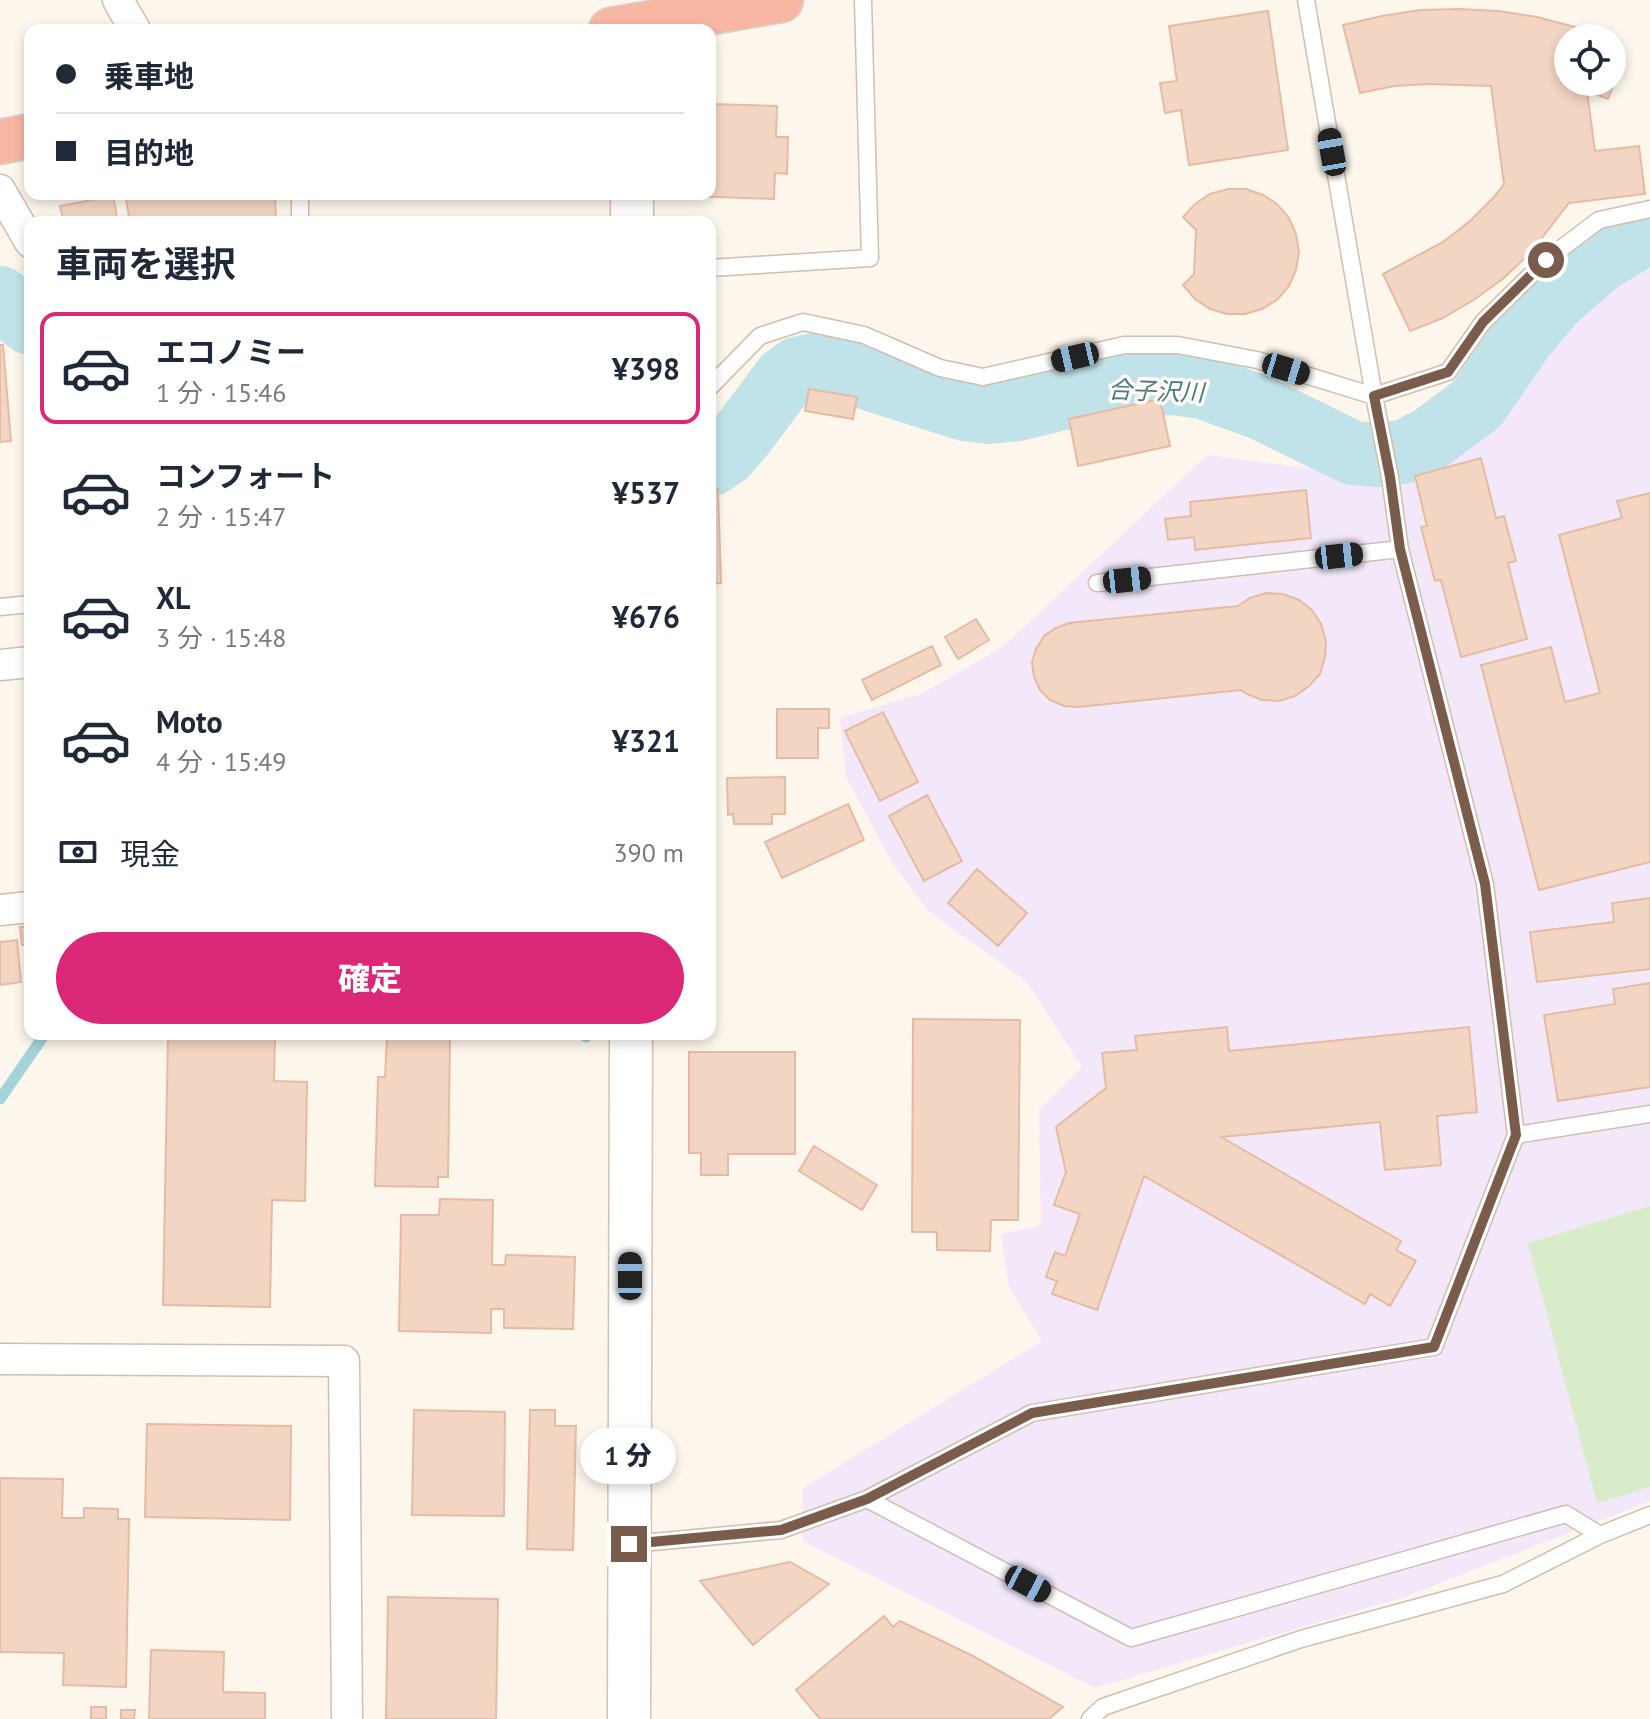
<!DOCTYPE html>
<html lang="ja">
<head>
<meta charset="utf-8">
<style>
	body { margin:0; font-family:"PT Sans","Noto Sans JP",sans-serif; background:#f6f6f7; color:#1f2937; height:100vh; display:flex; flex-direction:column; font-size:30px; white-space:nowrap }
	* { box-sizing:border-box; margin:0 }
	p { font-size:26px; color:#747a83 }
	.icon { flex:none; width:44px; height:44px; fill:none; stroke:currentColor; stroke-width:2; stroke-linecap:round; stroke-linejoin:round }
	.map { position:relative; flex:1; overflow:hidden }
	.details { position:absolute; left:24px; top:216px; width:692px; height:824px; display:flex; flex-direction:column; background:#fff; border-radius:16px; box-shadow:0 4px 12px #0003 }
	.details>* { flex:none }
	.top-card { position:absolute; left:24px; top:24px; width:692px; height:176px; border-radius:16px; box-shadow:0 4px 12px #0003; display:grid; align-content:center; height:176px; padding:0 32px; background:#fff }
	.tools { position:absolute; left:1554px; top:24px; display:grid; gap:16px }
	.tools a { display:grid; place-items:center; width:72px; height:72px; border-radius:50%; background:#fff; box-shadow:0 4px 12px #0003; font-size:40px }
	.end { position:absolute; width:36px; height:36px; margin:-18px; border:10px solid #7a5c4d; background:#fff; box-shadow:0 0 0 4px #fff }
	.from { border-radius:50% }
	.bubble { position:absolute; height:56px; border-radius:28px; background:#fff; box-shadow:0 4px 12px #0003; font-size:26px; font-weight:800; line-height:56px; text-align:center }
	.car { position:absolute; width:24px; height:48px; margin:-24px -12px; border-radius:10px; box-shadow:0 0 6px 2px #0007; background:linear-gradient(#222 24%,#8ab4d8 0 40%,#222 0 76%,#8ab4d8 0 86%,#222 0) }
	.top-card b { display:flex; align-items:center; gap:28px; height:76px; font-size:30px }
	.top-card b+b { border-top:2px solid #e0e1e3 }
	.top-card i { width:20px; height:20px; background:#1f2937 }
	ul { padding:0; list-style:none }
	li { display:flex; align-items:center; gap:24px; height:112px; margin:0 16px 12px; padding:0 16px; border:4px solid transparent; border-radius:16px }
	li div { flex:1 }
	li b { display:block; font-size:30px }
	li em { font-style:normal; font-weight:800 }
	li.active { border-color:#db2777 }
	li>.icon { width:72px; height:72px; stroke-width:1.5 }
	h2 { padding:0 32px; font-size:36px; line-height:96px }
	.pay { display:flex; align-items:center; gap:20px; height:88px; padding:0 32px; font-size:30px }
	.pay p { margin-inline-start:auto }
	.action { display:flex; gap:16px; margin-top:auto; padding:16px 32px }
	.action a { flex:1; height:92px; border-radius:48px; background:#db2777; color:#fff; font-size:32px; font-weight:800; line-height:92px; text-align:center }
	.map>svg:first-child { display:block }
	.education { fill:#f3e8fa }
	.green { fill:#d8ecc9 }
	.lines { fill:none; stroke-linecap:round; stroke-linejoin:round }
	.stream { stroke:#a5d3da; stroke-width:11 }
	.river { stroke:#bfe3e8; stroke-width:64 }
	.building { fill:#f3d5c3; stroke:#e6bba3; stroke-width:2 }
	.lane-casing { stroke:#d1beb0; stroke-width:19 }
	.street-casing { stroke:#d1beb0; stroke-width:33 }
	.secondary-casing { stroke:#d6c0b0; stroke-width:45 }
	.highway-casing { stroke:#dad1cd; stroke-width:47 }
	.lane { stroke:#fff; stroke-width:16 }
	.street { stroke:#fff; stroke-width:30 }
	.secondary { stroke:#fff; stroke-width:42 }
	.highway { stroke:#f7b7a3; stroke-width:44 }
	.route { stroke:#7a5c4d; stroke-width:10 }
	.labels { text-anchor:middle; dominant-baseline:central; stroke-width:7; stroke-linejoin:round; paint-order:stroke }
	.water-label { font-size:24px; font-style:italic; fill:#437c86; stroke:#fffaf3 }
</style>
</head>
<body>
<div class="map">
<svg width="1650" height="1719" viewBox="0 0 1650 1719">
	<rect width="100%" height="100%" fill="#fdf6ec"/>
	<path class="education" d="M 1650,259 L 1650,1501 L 1402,1598 L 1095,1688 L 803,1541 L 803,1488 L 1042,1341 L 1009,1287 L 1001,1234 L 1041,1225 L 1039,1110 L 1082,1067 L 1027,982 L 928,911 L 893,864 L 846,777 L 840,718 L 923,693 L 1004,646 L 1207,455 L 1358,475 L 1495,419 L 1611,269 Z"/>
	<path class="green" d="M 1650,1206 L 1650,1487 L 1597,1503 L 1528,1243 Z"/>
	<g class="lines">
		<path class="stream" d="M 582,1034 L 586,1037
			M 0,1099 L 45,1034"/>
		<path class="river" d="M 0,298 L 30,323
			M 710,465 L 726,454 L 743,434 L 785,378 L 797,369 L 814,365 L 845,371 L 965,409 L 990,412 L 1018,409 L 1117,385 L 1171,383 L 1203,387 L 1259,407 L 1353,453 L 1379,455 L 1406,451 L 1431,438 L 1477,404 L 1523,337 L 1555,299 L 1599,261 L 1638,237 L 1650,234"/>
	</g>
	<path class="building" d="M 1459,9 L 1498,11 L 1537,17 L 1575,27 L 1604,38 L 1568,38 L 1568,82 L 1612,82 L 1612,74 L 1617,76 L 1608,99 L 1587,91 L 1595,151 L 1639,146 L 1645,194 L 1569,203 L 1530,253 L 1504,278 L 1475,299 L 1443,318 L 1410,331 L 1383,274 L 1443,242 L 1470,221 L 1494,197 L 1504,184 L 1491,86 L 1428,84 L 1394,86 L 1360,93 L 1343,25 L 1382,16 L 1420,10 Z
		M 1268,11 L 1288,150 L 1189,165 L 1181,110 L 1165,113 L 1160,83 L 1177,81 L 1169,26 Z
		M 710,104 L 777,106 L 776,137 L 788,137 L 787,174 L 775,173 L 774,199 L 692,196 L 693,194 L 710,194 Z
		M 1228,189 L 1246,189 L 1263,195 L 1277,204 L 1289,218 L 1296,234 L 1299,252 L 1296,270 L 1289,286 L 1277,300 L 1262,309 L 1245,314 L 1227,314 L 1210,309 L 1195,299 L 1183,285 L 1194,274 L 1196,230 L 1183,217 L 1195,204 L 1210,194 Z
		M 125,194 L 275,194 L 276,222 L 130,222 Z
		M 113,196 L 118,222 L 64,222 L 60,206 Z
		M 411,217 L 412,222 L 383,222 Z
		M 0,345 L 3,345 L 11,441 L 0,442 Z
		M 809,389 L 857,397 L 853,419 L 805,411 Z
		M 1160,399 L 1170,446 L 1078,466 L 1069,419 Z
		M 1481,458 L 1496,518 L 1504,516 L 1516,561 L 1508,563 L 1527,639 L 1461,657 L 1441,580 L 1435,581 L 1421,527 L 1427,526 L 1415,476 Z
		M 718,489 L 721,583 L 710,584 L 710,490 Z
		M 1306,490 L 1311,538 L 1195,550 L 1194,537 L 1168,540 L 1165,519 L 1191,516 L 1190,502 Z
		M 1650,493 L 1650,862 L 1539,890 L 1481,665 L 1551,647 L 1565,702 L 1600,693 L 1559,535 L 1622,518 L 1617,501 Z
		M 1266,593 L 1283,594 L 1299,600 L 1312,610 L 1321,624 L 1326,641 L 1325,657 L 1320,674 L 1309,686 L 1295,696 L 1279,701 L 1262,700 L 1247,694 L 1241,690 L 1078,707 L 1064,706 L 1050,700 L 1040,690 L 1034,677 L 1032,662 L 1036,649 L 1044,636 L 1056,628 L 1069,623 L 1238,606 L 1250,598 Z
		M 976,619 L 989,640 L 958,659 L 945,637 Z
		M 932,646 L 941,665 L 872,700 L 862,680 Z
		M 777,709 L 829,709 L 829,728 L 818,728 L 818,758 L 777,758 Z
		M 883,712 L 918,782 L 880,801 L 845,731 Z
		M 785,777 L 785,814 L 772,814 L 772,824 L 734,824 L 733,814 L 728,815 L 727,778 Z
		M 927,795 L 962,861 L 924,881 L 889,816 Z
		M 848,804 L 864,840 L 782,878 L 765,842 Z
		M 977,869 L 1027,913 L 998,946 L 948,903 Z
		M 1650,898 L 1650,969 L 1537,982 L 1530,932 L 1614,922 L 1612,903 Z
		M 30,926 L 30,945 L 22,945 L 20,927 Z
		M 17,940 L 21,982 L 0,985 L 0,942 Z
		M 1650,983 L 1650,1087 L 1558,1101 L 1544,1015 L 1615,1004 L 1613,989 Z
		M 913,1019 L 1020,1020 L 1018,1220 L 991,1220 L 990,1251 L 937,1250 L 937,1232 L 912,1232 Z
		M 1227,1027 L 1229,1051 L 1469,1027 L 1477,1112 L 1437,1116 L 1441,1165 L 1385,1170 L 1380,1122 L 1221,1137 L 1401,1241 L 1396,1250 L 1416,1261 L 1390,1306 L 1370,1294 L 1365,1304 L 1144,1176 L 1097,1310 L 1052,1294 L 1057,1281 L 1046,1277 L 1055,1252 L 1065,1256 L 1080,1214 L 1054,1205 L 1066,1172 L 1056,1127 L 1106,1088 L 1102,1053 L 1137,1050 L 1135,1036 Z
		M 168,1034 L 275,1034 L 274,1081 L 307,1082 L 305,1201 L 272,1200 L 270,1307 L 163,1305 Z
		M 387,1037 L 450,1038 L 448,1177 L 438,1177 L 438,1187 L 375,1186 L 378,1077 L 385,1077 Z
		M 689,1052 L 795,1052 L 795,1154 L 728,1154 L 728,1175 L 701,1175 L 701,1153 L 689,1153 Z
		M 814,1146 L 877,1185 L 862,1210 L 799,1171 Z
		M 440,1199 L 493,1200 L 492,1265 L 505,1265 L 506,1255 L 575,1257 L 573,1329 L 504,1328 L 504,1309 L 491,1309 L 491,1333 L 399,1331 L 401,1215 L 439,1215 Z
		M 414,1410 L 505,1412 L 504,1516 L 412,1515 Z
		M 530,1410 L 555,1410 L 555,1426 L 576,1426 L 573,1550 L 527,1549 Z
		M 147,1424 L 291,1426 L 290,1520 L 145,1517 Z
		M 0,1478 L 63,1479 L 62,1518 L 84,1518 L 84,1508 L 118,1509 L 118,1519 L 129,1519 L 126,1687 L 63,1685 L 64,1653 L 0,1652 Z
		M 790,1562 L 829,1584 L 753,1645 L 700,1581 Z
		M 388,1597 L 498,1599 L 496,1719 L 386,1719 Z
		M 884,1616 L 893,1627 L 900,1621 L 973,1656 L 1063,1707 L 1049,1719 L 820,1719 L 796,1690 Z
		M 151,1650 L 224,1652 L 223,1692 L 265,1693 L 265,1719 L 149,1719 Z
		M 91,1707 L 106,1707 L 106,1719 L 91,1719 Z
		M 121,1710 L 135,1710 L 134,1719 L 121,1719 Z"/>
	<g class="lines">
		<defs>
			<path id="lane" d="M 300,222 L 300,194
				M 710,268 L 870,258 L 863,0
				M 710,387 L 760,336 L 803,322 L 864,335 L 940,368 L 983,377 L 1124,345 L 1178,345 L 1257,360 L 1374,396 L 1448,372 L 1483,322 L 1546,260 L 1599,220 L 1650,209
				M 1097,583 L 1400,549
				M 0,607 L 30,604
				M 1516,1135 L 1650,1114
				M 867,1499 L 1131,1638 L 1566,1514 L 1600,1535
				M 631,1544 L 781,1530 L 867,1499 L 1032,1413 L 1434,1347 L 1516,1135 L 1485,884 L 1400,549 L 1390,477 L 1374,396 L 1306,0
				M 1090,1719 L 1103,1707 L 1301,1639 L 1503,1584 L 1600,1535 L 1650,1515"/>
			<path id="street" d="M 118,0 L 135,30
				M 0,190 L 30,242
				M 0,665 L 30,662
				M 0,910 L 30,907
				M 0,1359 L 344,1361 L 347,1719"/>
			<path id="secondary" d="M 632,222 L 632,194
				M 629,1719 L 631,1034"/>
			<path id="highway" d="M 611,30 L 781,0
				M 0,142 L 30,136"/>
		</defs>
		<use href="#lane" class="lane-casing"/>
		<use href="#street" class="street-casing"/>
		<use href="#secondary" class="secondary-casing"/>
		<use href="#highway" class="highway-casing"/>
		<use href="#lane" class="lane"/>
		<use href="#street" class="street"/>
		<use href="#secondary" class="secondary"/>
		<use href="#highway" class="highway"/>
	</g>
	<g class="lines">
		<path class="route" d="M 629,1544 L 781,1530 L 867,1499 L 1032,1413 L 1434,1347 L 1516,1135 L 1485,884 L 1400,549 L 1390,477 L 1374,396 L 1448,372 L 1483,322 L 1546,260"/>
	</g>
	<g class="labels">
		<g class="water-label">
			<text transform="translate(1156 391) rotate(2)">合子沢川</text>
		</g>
	</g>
</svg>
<div class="tools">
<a><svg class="icon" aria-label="locate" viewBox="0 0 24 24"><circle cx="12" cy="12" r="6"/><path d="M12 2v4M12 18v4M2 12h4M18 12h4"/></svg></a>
</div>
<i class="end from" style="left:1546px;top:260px"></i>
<i class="end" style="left:629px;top:1544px"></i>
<div class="bubble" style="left:580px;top:1428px;width:96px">1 分</div>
<i class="car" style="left:1332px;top:152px;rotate:350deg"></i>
<i class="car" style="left:1075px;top:357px;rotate:257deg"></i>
<i class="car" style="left:1286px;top:369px;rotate:107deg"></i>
<i class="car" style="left:1339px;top:556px;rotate:84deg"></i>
<i class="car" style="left:1127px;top:580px;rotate:84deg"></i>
<i class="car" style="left:630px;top:1276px;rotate:0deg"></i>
<i class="car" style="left:1028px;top:1584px;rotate:118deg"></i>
<div class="top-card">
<b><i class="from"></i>乗車地</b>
<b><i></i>目的地</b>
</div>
<section class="details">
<h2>車両を選択</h2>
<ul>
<li class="active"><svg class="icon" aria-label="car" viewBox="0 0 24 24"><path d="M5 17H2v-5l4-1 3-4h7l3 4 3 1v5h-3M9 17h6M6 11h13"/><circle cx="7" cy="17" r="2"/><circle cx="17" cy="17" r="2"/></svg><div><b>エコノミー</b><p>1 分 · 15:46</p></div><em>¥398</em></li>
<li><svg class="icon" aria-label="car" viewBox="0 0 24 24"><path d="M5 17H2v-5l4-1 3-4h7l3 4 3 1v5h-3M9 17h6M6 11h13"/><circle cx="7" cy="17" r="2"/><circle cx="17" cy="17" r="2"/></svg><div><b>コンフォート</b><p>2 分 · 15:47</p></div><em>¥537</em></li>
<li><svg class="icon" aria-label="car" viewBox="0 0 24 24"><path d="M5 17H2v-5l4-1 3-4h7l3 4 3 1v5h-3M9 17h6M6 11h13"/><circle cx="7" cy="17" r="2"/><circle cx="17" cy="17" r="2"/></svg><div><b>XL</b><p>3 分 · 15:48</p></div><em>¥676</em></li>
<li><svg class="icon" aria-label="car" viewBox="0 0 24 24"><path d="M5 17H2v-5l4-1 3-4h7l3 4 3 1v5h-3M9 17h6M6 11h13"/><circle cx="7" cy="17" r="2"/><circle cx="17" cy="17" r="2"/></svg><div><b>Moto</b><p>4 分 · 15:49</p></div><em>¥321</em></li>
</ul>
<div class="pay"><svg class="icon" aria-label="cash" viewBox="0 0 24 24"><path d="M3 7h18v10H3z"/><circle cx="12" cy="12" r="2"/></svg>現金<p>390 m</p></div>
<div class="action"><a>確定</a></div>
</section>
</div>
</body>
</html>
